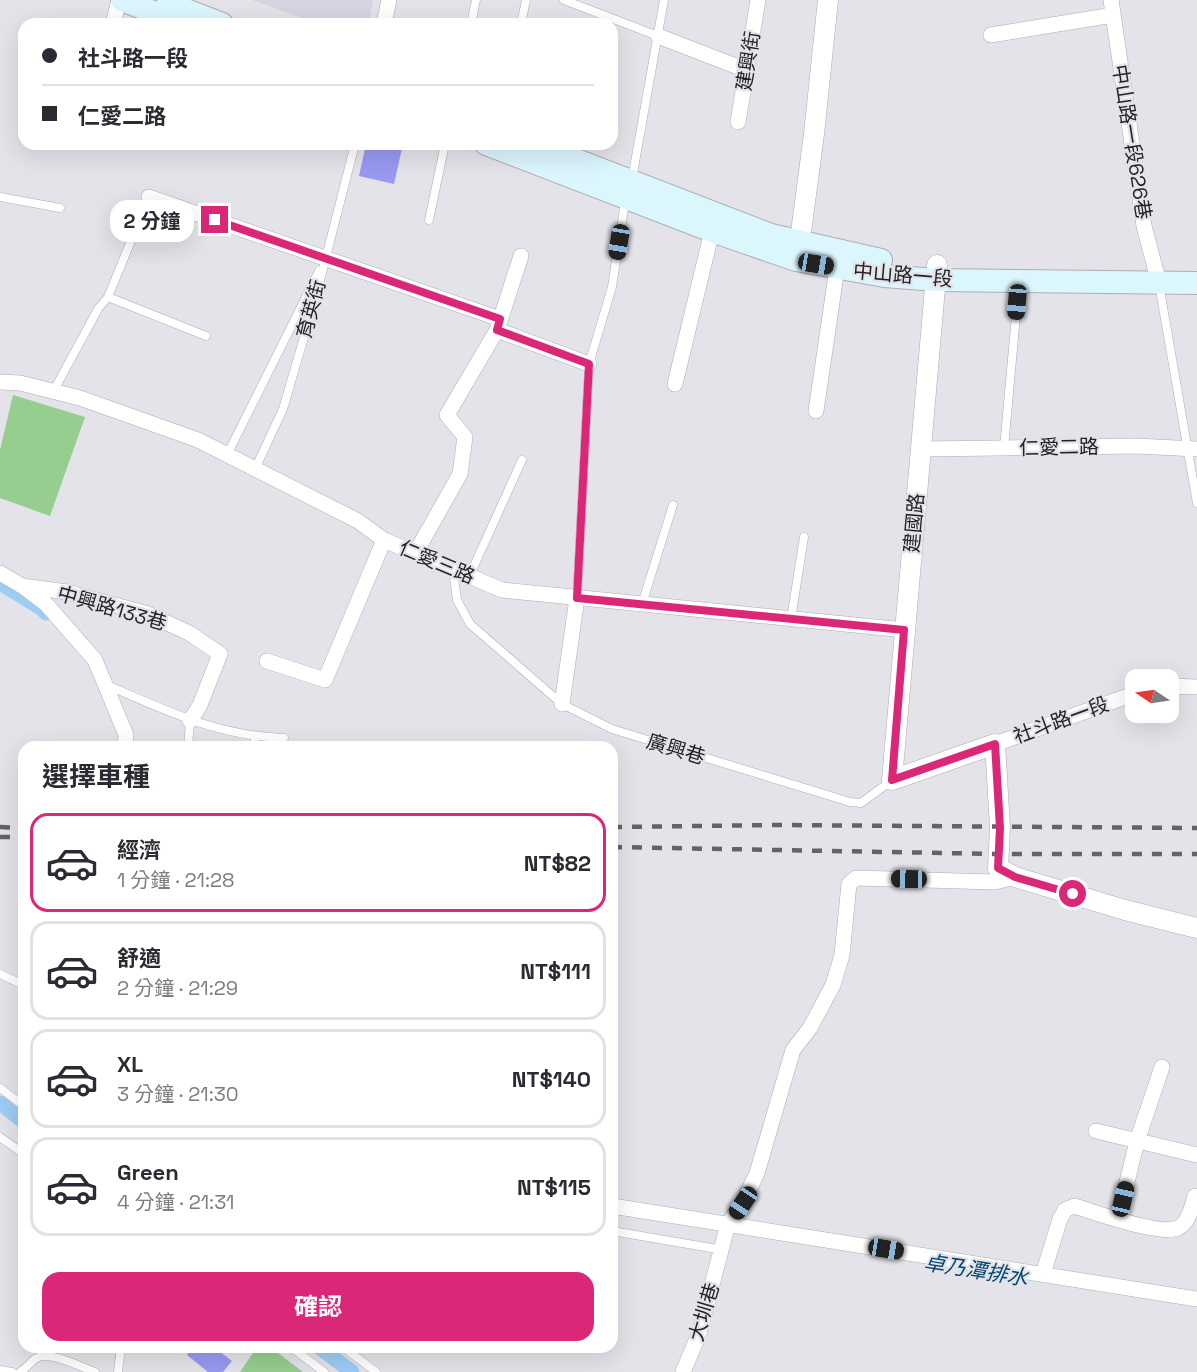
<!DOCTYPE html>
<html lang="zh-TW">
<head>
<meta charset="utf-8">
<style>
	body { margin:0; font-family:"Space Grotesk","Noto Sans TC",sans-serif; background:#f7f7f7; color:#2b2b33; height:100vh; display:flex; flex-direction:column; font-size:22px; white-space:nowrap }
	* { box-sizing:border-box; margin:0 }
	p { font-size:20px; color:#7c7c81 }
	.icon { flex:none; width:33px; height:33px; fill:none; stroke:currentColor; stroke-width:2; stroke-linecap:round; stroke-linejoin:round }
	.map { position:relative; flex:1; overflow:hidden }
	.drawer { position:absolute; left:18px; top:741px; width:600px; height:612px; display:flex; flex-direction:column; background:#fff; border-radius:18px; box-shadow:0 6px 24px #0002 }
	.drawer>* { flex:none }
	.banner { position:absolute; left:18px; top:18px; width:600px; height:132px; border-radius:18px; box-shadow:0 6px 24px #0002; display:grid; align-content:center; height:132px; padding:0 24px; background:#fff }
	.needle { width:39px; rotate:283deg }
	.buttons { position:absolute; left:1125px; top:669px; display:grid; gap:12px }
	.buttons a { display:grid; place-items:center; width:54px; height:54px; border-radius:12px; background:#fff; box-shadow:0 6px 24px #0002; font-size:30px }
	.end { position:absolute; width:27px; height:27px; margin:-14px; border:8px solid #db2777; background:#fff; box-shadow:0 0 0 3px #fff }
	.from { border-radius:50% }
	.bubble { position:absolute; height:42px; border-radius:18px; background:#fff; box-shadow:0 6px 24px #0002; font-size:20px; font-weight:700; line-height:42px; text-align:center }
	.car { position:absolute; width:18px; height:36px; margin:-18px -9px; border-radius:8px; box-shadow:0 0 4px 2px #0007; background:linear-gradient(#222 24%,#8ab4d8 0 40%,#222 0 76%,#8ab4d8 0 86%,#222 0) }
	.banner b { display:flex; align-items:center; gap:21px; height:57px; font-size:22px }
	.banner b+b { border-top:2px solid #e1e1e2 }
	.banner i { width:15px; height:15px; background:#2b2b33 }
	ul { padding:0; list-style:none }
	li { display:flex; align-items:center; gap:18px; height:99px; margin:0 12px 9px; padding:0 12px; border:3px solid #e1e1e2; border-radius:18px }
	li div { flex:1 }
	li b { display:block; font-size:22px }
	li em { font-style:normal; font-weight:700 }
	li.active { border-color:#db2777 }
	li>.icon { width:54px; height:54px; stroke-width:1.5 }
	h2 { padding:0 24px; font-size:27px; line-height:72px }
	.action { display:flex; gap:12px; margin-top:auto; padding:12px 24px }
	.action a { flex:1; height:69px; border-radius:18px; background:#db2777; color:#fff; font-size:24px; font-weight:700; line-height:69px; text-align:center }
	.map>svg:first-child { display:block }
	.built { fill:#d5d5e2 }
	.green { fill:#95ce8e }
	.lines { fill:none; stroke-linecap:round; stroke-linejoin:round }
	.canal { stroke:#9dccf4; stroke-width:15 }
	.building { fill:#979af0 }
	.service-casing { stroke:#adadb2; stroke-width:9 }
	.minor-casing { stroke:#adadb2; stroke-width:16 }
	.tertiary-casing { stroke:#adadb2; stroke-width:21 }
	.secondary-casing { stroke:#adadb2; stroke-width:24 }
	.service { stroke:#fff; stroke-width:8 }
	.minor { stroke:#fff; stroke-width:15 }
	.tertiary { stroke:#fff; stroke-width:20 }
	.secondary { stroke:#dcf6fe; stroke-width:22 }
	.rail { stroke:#636367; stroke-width:4.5; stroke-dasharray:10 10; stroke-linecap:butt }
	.route { stroke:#db2777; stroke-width:8 }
	.labels { text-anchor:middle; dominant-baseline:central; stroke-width:4.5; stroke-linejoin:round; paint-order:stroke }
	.street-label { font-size:20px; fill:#232325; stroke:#e3e3e9 }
	.water-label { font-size:21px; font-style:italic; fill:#034771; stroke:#e3e3e9 }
</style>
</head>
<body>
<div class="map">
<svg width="1197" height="1372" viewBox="0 0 1197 1372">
	<rect width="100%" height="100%" fill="#e3e3e9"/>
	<path class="built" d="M 252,0 L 373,0 L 369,24 L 319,24 Z"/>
	<path class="green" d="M 13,395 L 85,417 L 50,516 L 0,498 L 0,450 Z
		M 257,1347 L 270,1347 L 303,1372 L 240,1372 Z"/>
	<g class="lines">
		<path class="canal" d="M 0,583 L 41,608 L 46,613
			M 0,1103 L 24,1122
			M 319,1347 L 352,1372"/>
	</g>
	<path class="building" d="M 366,144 L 403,144 L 394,184 L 359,176 Z
		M 194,1347 L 214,1347 L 232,1361 L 223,1372 L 208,1372 L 187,1355 Z"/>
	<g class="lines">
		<defs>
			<path id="service" d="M 564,0 L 658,36
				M 471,24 L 476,0
				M 521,24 L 526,0
				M 632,179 L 664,0
				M 0,197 L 60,208
				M 429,220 L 445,144
				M 1159,284 L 1197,503
				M 108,297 L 206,336
				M 53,392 L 98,309 L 108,297 L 149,197
				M 1004,448 L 1019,282
				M 227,455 L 319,271
				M 255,469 L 283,409 L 315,300 L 355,144
				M 453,570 L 457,600 L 470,624 L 562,704 L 612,729 L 850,802 L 861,803 L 891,781
				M 469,577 L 522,460
				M 577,598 L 589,364 L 612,287 L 625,202
				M 642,604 L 673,505
				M 791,619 L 804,537
				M 107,685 C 167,711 218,736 284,738
				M 188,747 L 190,721
				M 254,747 L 255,737
				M 0,974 L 24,985
				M 0,1088 L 24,1106
				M 0,1137 L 24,1154
				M 612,1231 L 723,1250
				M 291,1347 L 324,1372
				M 343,1347 L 376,1372
				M 0,1370 L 12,1372
				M 20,1372 C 27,1368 29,1363 35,1359 C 47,1349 81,1367 95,1372
				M 118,1372 L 121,1347"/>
			<path id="minor" d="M 1111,0 L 1144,226 L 1159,283
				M 113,24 L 119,0
				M 384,24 L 389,0
				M 991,35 L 1113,15
				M 658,36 L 746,70
				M 738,122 L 758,0
				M 149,197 L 500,319
				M 497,330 L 589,364
				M 0,382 L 20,383 L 80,398 L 198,440 L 358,521 L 384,540 L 502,590 L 905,630
				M 675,384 L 712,231
				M 816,411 L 837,268
				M 921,449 L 1136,446 L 1197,449
				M 416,552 L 460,474 L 465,437 L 447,415 L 497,330 L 521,256
				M 0,573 L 22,586 L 67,592 L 148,614 L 189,633 L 220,654 L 200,705 L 190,721
				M 25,588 L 46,604 L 95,660 L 126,735 L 125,747
				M 267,661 L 325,680 L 384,540
				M 1168,686 L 1197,687
				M 562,704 L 577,598
				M 995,744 L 1136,693
				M 1096,1131 L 1197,1155
				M 612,1206 L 1197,1299
				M 1118,1219 L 1137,1141 L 1162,1067
				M 1043,1274 L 1060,1219 L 1065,1210 L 1074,1206 C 1095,1212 1159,1236 1178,1228 C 1189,1223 1192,1206 1195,1196
				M 683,1372 L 699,1334 L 728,1224 L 743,1203 L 757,1173 L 793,1050 L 810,1028 L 833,985 L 842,955 L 849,884 L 856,878 L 995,882 L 1015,877"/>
			<path id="tertiary" d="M 798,255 L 814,134 L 828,0
				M 937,265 L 892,780 L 995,744 L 1000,827 L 998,868 L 1015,877 L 1125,910 L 1197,928"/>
			<path id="secondary" d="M 122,0 L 184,24
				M 168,3 L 222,24
				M 486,144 L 712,231 L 796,260 L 884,276 L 937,280 L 1197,283
				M 535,144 L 771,235 L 881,260"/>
		</defs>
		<use href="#service" class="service-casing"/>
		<use href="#minor" class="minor-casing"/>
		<use href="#tertiary" class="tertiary-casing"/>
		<use href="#secondary" class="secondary-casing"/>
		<use href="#service" class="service"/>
		<use href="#minor" class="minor"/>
		<use href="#tertiary" class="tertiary"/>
		<use href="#secondary" class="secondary"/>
		<path class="rail" d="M 0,827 L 24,828
			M 612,827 L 778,825 L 1197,828
			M 0,837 L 24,837
			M 612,847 L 998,854 L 1197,854"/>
	</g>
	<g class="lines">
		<path class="route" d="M 215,220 L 500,319 L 497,330 L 589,364 L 577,598 L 904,630 L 892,780 L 995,744 L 1000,828 L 998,868 L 1015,877 L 1073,894"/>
	</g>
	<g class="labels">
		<g class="street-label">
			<text transform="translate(748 61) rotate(-81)">建興街</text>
			<text transform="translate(1132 142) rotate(81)">中山路一段626巷</text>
			<text transform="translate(903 275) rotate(5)">中山路一段</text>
			<text transform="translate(311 309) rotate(-75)">育英街</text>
			<text transform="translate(1059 447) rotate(-1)">仁愛二路</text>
			<text transform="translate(914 523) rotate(-85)">建國路</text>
			<text transform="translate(437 562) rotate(23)">仁愛三路</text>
			<text transform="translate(112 608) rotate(16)">中興路133巷</text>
			<text transform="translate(1061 720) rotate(-20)">社斗路一段</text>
			<text transform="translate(676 749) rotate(17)">廣興巷</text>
			<text transform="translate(704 1312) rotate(-73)">大圳巷</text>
		</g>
		<g class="water-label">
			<text transform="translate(976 1270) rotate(9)">卓乃潭排水</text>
		</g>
	</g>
</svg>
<div class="buttons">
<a><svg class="needle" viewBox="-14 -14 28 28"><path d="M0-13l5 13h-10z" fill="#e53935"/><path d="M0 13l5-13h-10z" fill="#7c7c81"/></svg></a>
</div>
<i class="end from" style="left:1073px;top:894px"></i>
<i class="end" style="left:215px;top:220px"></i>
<div class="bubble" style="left:110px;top:200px;width:84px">2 分鐘</div>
<i class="car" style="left:619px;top:242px;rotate:189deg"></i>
<i class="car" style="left:816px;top:264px;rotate:100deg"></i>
<i class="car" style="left:1017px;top:302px;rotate:185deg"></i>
<i class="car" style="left:909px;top:879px;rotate:271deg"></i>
<i class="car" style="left:1123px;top:1199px;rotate:13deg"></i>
<i class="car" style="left:743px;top:1203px;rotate:214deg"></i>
<i class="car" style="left:886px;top:1249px;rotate:99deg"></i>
<div class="banner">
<b><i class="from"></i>社斗路一段</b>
<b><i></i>仁愛二路</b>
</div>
<section class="drawer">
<h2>選擇車種</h2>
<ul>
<li class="active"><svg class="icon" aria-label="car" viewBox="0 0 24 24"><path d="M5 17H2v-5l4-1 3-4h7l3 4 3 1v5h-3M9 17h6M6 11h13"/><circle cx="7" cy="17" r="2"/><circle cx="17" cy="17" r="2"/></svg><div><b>經濟</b><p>1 分鐘 · 21:28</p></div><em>NT$82</em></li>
<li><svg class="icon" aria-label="car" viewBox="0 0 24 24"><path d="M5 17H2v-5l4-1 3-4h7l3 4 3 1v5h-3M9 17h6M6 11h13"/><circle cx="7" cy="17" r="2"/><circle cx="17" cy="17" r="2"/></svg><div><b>舒適</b><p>2 分鐘 · 21:29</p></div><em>NT$111</em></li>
<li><svg class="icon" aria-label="car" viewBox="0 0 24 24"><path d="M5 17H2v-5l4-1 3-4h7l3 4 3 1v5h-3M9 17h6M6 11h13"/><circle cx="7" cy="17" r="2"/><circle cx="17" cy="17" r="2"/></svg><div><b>XL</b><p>3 分鐘 · 21:30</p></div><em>NT$140</em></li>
<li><svg class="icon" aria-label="car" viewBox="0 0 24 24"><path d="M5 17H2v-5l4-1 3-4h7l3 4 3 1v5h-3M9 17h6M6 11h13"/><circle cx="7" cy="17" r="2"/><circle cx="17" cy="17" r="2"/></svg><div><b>Green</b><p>4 分鐘 · 21:31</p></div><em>NT$115</em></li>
</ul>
<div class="action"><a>確認</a></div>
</section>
</div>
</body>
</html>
